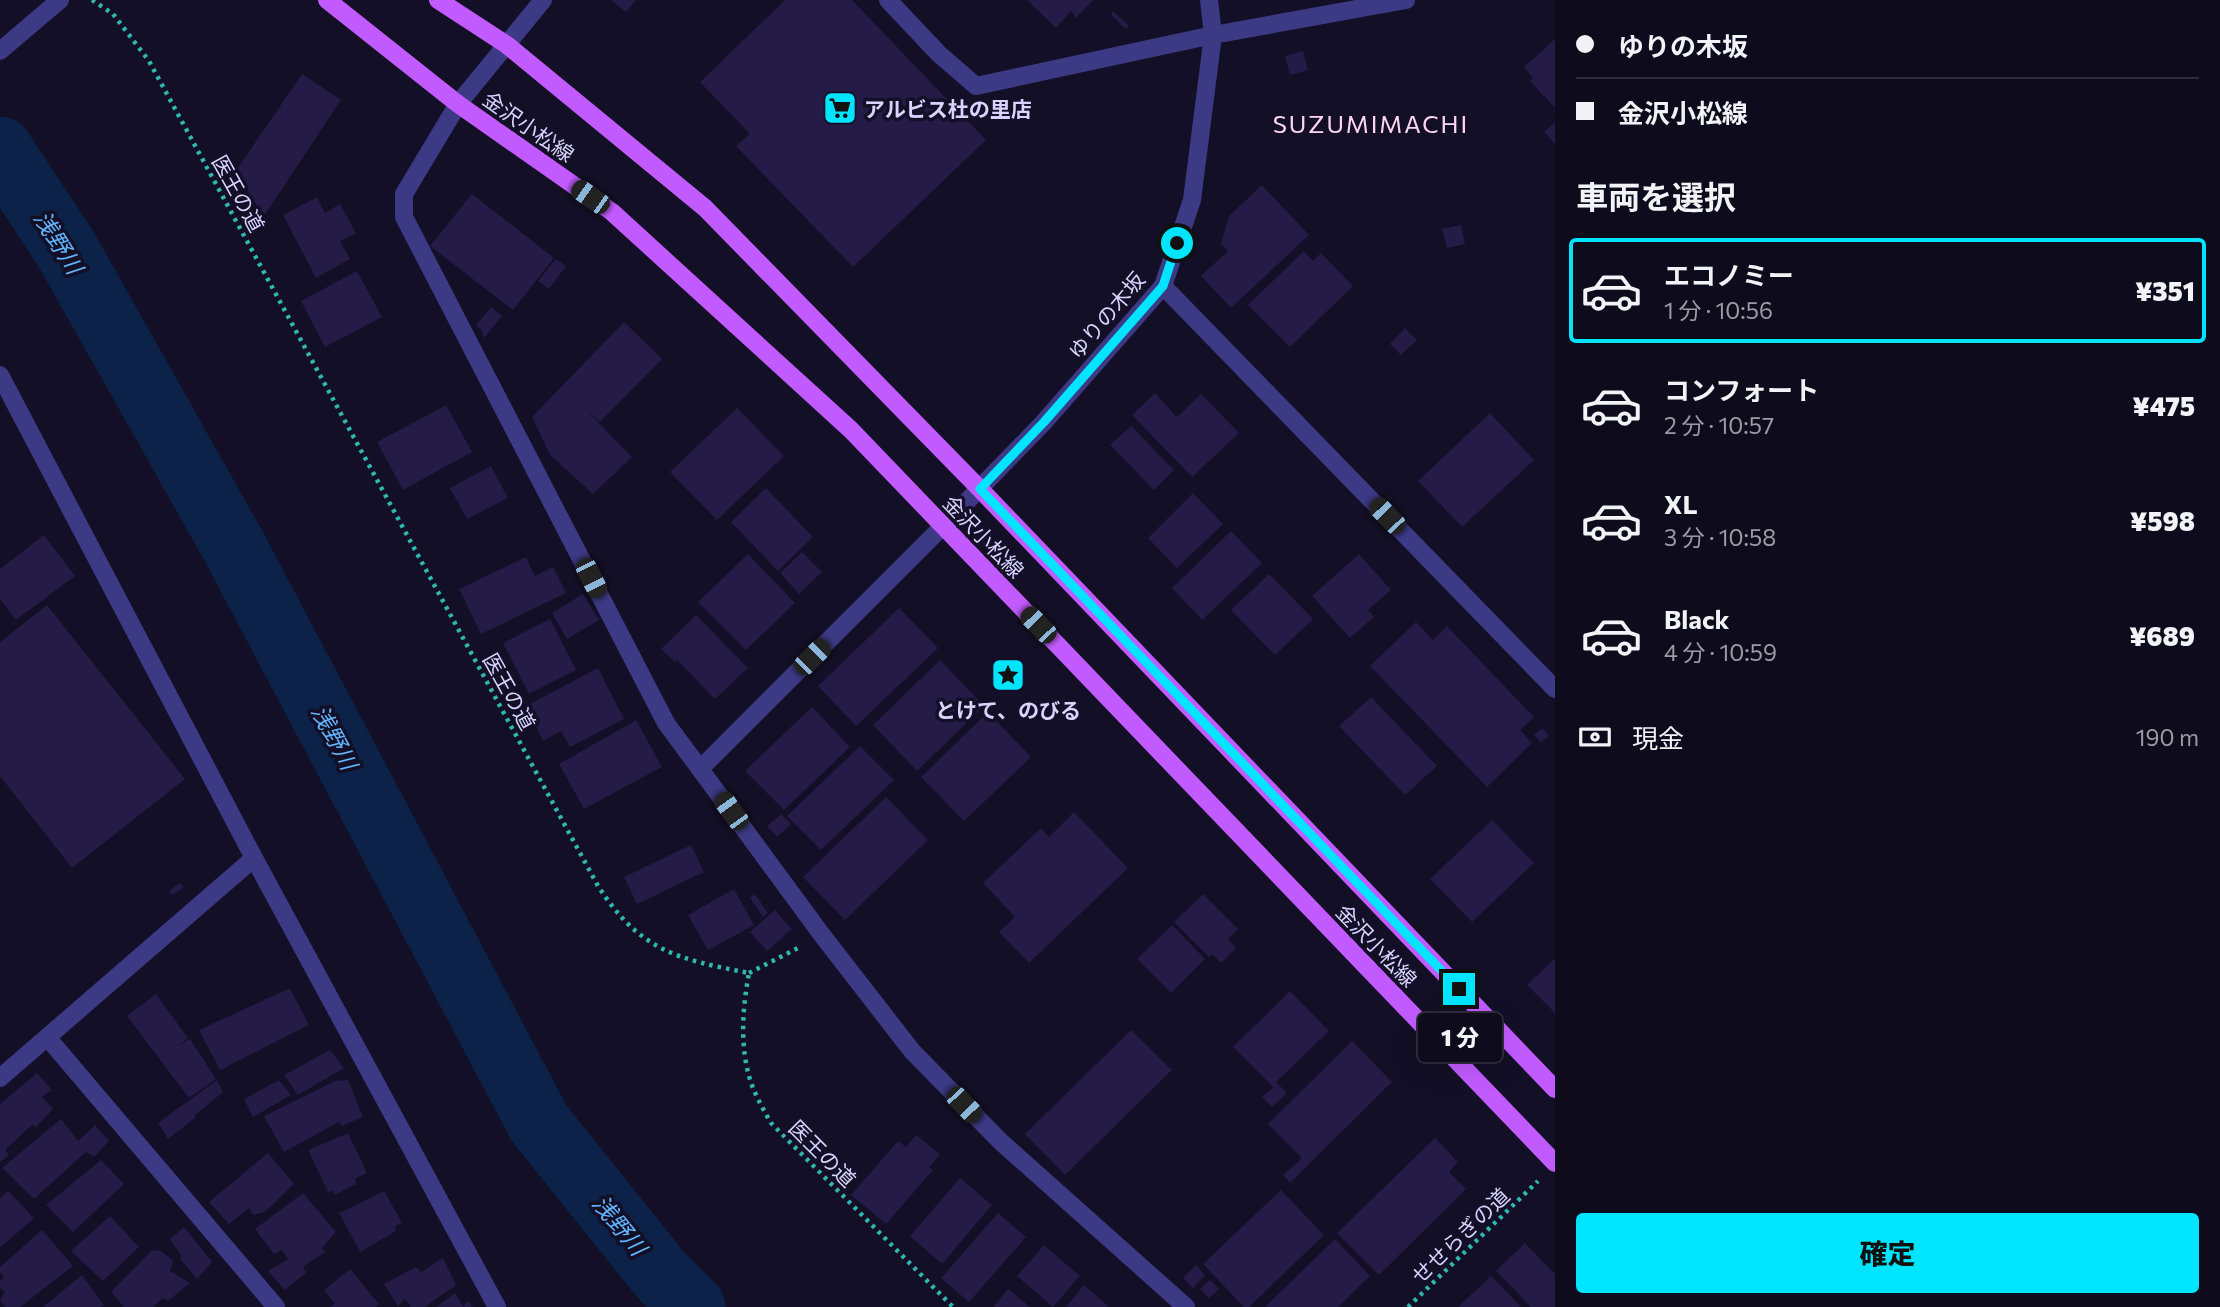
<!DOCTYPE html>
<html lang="ja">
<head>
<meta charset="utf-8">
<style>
	body { margin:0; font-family:Commissioner,"Noto Sans JP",sans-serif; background:#171425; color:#f1f3f6; height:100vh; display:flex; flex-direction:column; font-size:26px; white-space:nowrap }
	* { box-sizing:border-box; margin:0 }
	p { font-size:23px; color:#9b9ba3 }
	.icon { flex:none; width:38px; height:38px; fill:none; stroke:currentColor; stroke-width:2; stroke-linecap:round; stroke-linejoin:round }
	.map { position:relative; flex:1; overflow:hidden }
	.drawer { display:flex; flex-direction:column; background:#0e0b1c; width:665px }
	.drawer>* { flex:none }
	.banner { display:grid; align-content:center; height:154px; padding:0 21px; background:#0e0b1c }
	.end { position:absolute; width:32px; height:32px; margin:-16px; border:9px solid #00e5ff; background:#111; box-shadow:0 0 0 4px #111 }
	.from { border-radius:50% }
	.bubble { position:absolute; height:49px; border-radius:7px; background:#0e0b1c; box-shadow:0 7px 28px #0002,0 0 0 2px #2e2b3b; font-size:23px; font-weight:800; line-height:49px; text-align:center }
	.car { position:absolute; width:21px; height:42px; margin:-21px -10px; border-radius:9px; box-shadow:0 0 5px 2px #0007; background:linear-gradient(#222 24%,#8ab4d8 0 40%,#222 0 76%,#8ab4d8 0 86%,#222 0) }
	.banner b { display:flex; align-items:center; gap:24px; height:66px; font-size:26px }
	.banner b+b { border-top:2px solid #2e2b3b }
	.banner i { width:18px; height:18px; background:#f1f3f6 }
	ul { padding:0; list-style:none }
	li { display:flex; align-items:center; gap:21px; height:105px; margin:0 14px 10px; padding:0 7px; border:4px solid transparent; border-radius:7px }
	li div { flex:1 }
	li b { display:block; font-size:26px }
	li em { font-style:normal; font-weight:800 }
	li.current { border-color:#00e5ff }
	li>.icon { width:63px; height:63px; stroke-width:1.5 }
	h2 { padding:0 21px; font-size:32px; line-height:84px }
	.pay { display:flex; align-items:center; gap:18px; height:77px; padding:0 21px; font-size:26px }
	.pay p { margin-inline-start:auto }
	.cta { display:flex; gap:14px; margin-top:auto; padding:14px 21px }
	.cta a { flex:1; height:80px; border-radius:7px; background:#00e5ff; color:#111; font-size:28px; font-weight:800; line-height:80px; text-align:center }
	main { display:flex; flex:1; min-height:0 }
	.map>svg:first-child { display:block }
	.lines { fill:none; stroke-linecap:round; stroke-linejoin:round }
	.river { stroke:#0c2248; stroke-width:65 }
	.building { fill:#241b47 }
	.path { stroke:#2fb8b0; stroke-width:4.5; stroke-dasharray:3.5 5; stroke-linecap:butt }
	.minor { stroke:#3d3a85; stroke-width:18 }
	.tertiary { stroke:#3d3a85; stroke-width:18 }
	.primary { stroke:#c25bff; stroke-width:18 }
	.route { stroke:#00e5ff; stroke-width:9 }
	.labels { text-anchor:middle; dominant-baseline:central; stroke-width:7; stroke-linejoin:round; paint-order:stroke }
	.poi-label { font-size:21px; font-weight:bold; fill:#d9d4ff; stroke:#130f26; text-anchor:start }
	.street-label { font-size:21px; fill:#d9d4ff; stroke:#130f26 }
	.water-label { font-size:23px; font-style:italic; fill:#62b6ff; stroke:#130f26 }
	.quarter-label { font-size:24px; letter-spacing:2px; fill:#ffd6f0; stroke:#130f26 }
</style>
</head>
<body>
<main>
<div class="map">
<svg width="1555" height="1307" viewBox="0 0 1555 1307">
	<rect width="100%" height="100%" fill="#130f26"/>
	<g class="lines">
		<path class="river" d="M 0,149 L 66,249 L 233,545 L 539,1123 L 661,1275 L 693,1307"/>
	</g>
	<path class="building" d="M 611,0 L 636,0 L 626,12 Z
		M 785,0 L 852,0 L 986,140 L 853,267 L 736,146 L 750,134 L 700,82 Z
		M 1027,0 L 1093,0 L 1076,18 L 1071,11 L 1056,28 Z
		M 1113,11 L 1129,26 L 1126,29 L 1111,15 Z
		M 1555,39 L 1555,108 L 1530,81 L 1533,78 L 1524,67 Z
		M 1303,51 L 1308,70 L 1290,75 L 1285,56 Z
		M 302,74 L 341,100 L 264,216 L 235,172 Z
		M 1555,122 L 1555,144 L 1544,132 Z
		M 1262,185 L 1309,235 L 1231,308 L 1201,276 L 1228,251 L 1221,244 L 1229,216 Z
		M 472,194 L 554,258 L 513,310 L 430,246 Z
		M 317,197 L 325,213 L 340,204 L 356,233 L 340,241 L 350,259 L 316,278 L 283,215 Z
		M 1461,225 L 1465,244 L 1447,248 L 1442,229 Z
		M 1304,251 L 1313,261 L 1321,253 L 1353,286 L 1290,347 L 1248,305 Z
		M 556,259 L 566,266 L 549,289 L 538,281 Z
		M 357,271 L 382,317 L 325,347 L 301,301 Z
		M 491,307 L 502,316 L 484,338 L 481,329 L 476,325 Z
		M 624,322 L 662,359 L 600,422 L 587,411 L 632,457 L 593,494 L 550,455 L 532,417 Z
		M 1405,328 L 1417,340 L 1401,355 L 1390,344 Z
		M 1155,393 L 1177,417 L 1201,394 L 1239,433 L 1192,477 L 1132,415 Z
		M 446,405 L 472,452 L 403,490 L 377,442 Z
		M 737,408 L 784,456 L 717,520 L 670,472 Z
		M 1490,413 L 1534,460 L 1462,527 L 1418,481 Z
		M 1131,426 L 1174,470 L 1154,490 L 1110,445 Z
		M 491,466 L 508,498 L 467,519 L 450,488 Z
		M 766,488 L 813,537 L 778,571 L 731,522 Z
		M 1193,493 L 1223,524 L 1177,568 L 1148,538 Z
		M 1231,531 L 1262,563 L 1202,620 L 1172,588 Z
		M 44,535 L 75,576 L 16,620 L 0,599 L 0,569 Z
		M 802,552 L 822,572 L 799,594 L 780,573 Z
		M 748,554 L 795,603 L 746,650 L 698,602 Z
		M 1359,554 L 1391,590 L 1368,610 L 1374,617 L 1350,638 L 1312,596 Z
		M 526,557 L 535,576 L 553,567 L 566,593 L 481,634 L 459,589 Z
		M 1269,574 L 1313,619 L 1275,655 L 1231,610 Z
		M 583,594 L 599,620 L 567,639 L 552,613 Z
		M 47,605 L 185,779 L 72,868 L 0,776 L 0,642 Z
		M 899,608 L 938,648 L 856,726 L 818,686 Z
		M 696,615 L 748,668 L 715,699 L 677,660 L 675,662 L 661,649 Z
		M 550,619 L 576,670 L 529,694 L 503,643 Z
		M 1416,622 L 1433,640 L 1447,626 L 1534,717 L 1520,730 L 1532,743 L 1487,787 L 1370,666 Z
		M 940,660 L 984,706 L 917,771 L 873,725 Z
		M 598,668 L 624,719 L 570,747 L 561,731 L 543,741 L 526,706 Z
		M 1371,697 L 1437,766 L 1405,795 L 1339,726 Z
		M 812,707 L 850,747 L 784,810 L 745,771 Z
		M 988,712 L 1031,757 L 964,821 L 921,777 Z
		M 636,720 L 662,767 L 584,809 L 559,764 Z
		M 1542,728 L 1549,736 L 1541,742 L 1534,735 Z
		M 860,746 L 894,780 L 821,850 L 787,816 Z
		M 886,797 L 928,840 L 845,920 L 803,877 Z
		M 1074,812 L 1128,868 L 1029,963 L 999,932 L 1015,917 L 983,883 L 1041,828 L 1049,837 Z
		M 781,814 L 791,824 L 777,837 L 767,826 Z
		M 1492,820 L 1534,863 L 1472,922 L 1430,879 Z
		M 691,845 L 704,872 L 637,904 L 624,877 Z
		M 180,883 L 184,887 L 172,895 L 169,891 Z
		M 734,889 L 754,925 L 708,950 L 688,915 Z
		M 755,894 L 768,913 L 763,917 L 750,898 Z
		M 1203,894 L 1238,929 L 1228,939 L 1236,948 L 1221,963 L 1212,954 L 1209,957 L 1174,922 Z
		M 775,910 L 792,929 L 767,951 L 750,932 Z
		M 1172,925 L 1205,959 L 1171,993 L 1137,959 Z
		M 1555,958 L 1555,1013 L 1527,985 Z
		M 290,988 L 309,1025 L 220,1070 L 199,1030 Z
		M 1290,991 L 1329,1031 L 1276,1082 L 1287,1093 L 1272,1107 L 1262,1097 L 1273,1087 L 1233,1047 Z
		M 156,994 L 188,1038 L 178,1046 L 190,1039 L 216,1079 L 189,1098 L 127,1016 Z
		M 1131,1030 L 1172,1070 L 1065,1175 L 1025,1134 Z
		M 1352,1041 L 1392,1082 L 1290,1183 L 1283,1175 L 1302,1158 L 1268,1124 Z
		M 330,1050 L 344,1068 L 298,1095 L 284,1075 Z
		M 37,1073 L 52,1090 L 42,1097 L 53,1109 L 36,1127 L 32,1125 L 6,1149 L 8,1156 L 0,1162 L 0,1104 Z
		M 217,1080 L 223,1092 L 195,1115 L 195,1118 L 168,1139 L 158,1123 Z
		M 279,1080 L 291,1095 L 253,1117 L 244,1099 Z
		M 348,1080 L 363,1117 L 342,1126 L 339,1122 L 284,1152 L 264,1116 L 335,1081 Z
		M 61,1119 L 78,1141 L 95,1125 L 109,1141 L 94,1157 L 86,1152 L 34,1199 L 2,1168 Z
		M 348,1133 L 367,1173 L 355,1179 L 356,1184 L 335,1195 L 333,1191 L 328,1192 L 308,1150 Z
		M 916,1135 L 940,1154 L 929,1167 L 933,1170 L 886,1224 L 851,1195 L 898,1141 L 906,1147 Z
		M 1435,1138 L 1458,1162 L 1449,1172 L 1466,1189 L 1379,1275 L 1337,1233 Z
		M 268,1153 L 294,1184 L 265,1212 L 253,1215 L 249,1208 L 229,1224 L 209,1202 Z
		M 101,1160 L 124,1184 L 73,1232 L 46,1205 Z
		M 960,1178 L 992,1205 L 942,1264 L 910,1236 Z
		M 1281,1190 L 1324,1235 L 1249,1307 L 1244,1307 L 1203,1264 Z
		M 8,1191 L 34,1218 L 0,1248 L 0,1198 Z
		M 384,1191 L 402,1223 L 395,1226 L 396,1231 L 360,1252 L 339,1213 Z
		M 303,1193 L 336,1232 L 322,1248 L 325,1252 L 303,1267 L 306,1273 L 285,1290 L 268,1271 L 288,1259 L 282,1250 L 274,1254 L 255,1229 Z
		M 998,1213 L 1026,1237 L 969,1302 L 941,1278 Z
		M 110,1216 L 139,1247 L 103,1281 L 71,1251 Z
		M 184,1227 L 212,1262 L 197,1279 L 180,1259 L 181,1255 L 170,1239 Z
		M 42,1230 L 73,1266 L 20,1307 L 6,1307 L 0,1300 L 5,1292 L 0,1288 L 0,1281 L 4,1277 L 0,1272 L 0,1267 Z
		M 1335,1239 L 1370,1276 L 1338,1307 L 1265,1307 Z
		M 1525,1243 L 1555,1274 L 1555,1307 L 1531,1307 L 1496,1271 Z
		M 1044,1245 L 1080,1276 L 1053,1307 L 1017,1276 Z
		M 152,1250 L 161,1251 L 173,1261 L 170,1271 L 190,1283 L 168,1301 L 163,1298 L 153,1307 L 124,1307 L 111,1292 Z
		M 443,1258 L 456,1285 L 425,1307 L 411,1307 L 405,1299 L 398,1306 L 384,1284 L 416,1267 L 421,1272 Z
		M 1196,1265 L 1205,1275 L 1193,1288 L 1183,1278 Z
		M 350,1269 L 379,1304 L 375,1307 L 330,1307 L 335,1303 L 324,1290 Z
		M 82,1275 L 104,1305 L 100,1307 L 43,1307 Z
		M 1491,1276 L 1521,1307 L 1458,1307 Z
		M 1210,1280 L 1219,1289 L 1209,1298 L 1200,1289 Z
		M 1084,1285 L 1109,1307 L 1066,1307 Z
		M 1008,1289 L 1030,1307 L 993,1307 Z
		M 455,1293 L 463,1306 L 468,1301 L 473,1307 L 436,1307 Z"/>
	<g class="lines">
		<path class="path" d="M 92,0 L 113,14 L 149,61 L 598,886 C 640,951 677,959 749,973 C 743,1005 740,1040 748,1072 C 752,1090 762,1107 771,1123 L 953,1307
			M 749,973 L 798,948
			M 1408,1307 L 1538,1181"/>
		<path class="minor" d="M 543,0 L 458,104 L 404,194 L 404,217 L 666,723 L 700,769 L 943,526
			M 888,0 L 939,54 L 976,86 L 1213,35 L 1406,0
			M 0,51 L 60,0
			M 1163,286 L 1555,689
			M 0,375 L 254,858 L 497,1307
			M 700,769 L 822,935 L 912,1051 L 1000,1141 L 1186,1307
			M 47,1037 L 276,1307
			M 0,1078 L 254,858"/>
		<path class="tertiary" d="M 943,526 L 1044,422 L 1163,286 L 1192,200 L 1213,35 L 1209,0"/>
		<path class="primary" d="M 327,0 L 458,104 L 612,212 L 851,430 L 1555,1163
			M 438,0 L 507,45 L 705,208 L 980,489 L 1555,1089"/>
	</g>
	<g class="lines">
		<path class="route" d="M 1177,243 L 1163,286 L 1044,422 L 980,489 L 1459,989"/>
	</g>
	<defs>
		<symbol id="supermarket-square" viewBox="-11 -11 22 22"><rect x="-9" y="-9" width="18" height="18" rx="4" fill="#00e5ff" stroke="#130f26"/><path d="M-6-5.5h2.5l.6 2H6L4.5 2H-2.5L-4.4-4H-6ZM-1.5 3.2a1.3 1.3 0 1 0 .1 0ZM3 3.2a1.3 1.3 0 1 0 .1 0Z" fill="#111"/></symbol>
		<symbol id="sight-square" viewBox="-11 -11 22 22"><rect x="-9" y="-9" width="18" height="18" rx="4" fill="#00e5ff" stroke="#130f26"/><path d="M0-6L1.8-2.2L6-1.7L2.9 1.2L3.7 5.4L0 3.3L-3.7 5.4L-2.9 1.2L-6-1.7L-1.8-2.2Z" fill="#111"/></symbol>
	</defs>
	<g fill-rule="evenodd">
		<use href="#supermarket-square" x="821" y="89" width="38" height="38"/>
		<use href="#sight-square" x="989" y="656" width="38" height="38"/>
	</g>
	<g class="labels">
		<g class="poi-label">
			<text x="864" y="108">アルビス杜の里店</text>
			<text x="1008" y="709" text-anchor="middle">とけて、のびる</text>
		</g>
		<g class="street-label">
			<text transform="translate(529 126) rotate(35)">金沢小松線</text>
			<text transform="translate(239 193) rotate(61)">医王の道</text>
			<text transform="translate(1106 315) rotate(-50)">ゆりの木坂</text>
			<text transform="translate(984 536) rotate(46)">金沢小松線</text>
			<text transform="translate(510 691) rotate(61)">医王の道</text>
			<text transform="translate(1377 945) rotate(46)">金沢小松線</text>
			<text transform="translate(823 1153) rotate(45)">医王の道</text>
			<text transform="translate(1460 1235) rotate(-44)">せせらぎの道</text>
		</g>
		<g class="water-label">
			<text transform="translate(59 242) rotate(58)">浅野川</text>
			<text transform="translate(335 737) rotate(62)">浅野川</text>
			<text transform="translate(620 1225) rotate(51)">浅野川</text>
		</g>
		<g class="quarter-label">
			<text x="1371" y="123">SUZUMIMACHI</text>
		</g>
	</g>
</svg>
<i class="end from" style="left:1177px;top:243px"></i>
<i class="end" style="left:1459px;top:989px"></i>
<div class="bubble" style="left:1418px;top:1013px;width:84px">1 分</div>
<i class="car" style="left:590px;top:197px;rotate:305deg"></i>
<i class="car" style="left:1387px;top:516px;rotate:316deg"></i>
<i class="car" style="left:591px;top:578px;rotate:153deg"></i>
<i class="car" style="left:1038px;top:625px;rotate:316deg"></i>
<i class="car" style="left:812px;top:657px;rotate:45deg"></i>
<i class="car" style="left:731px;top:811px;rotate:324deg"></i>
<i class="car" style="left:964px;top:1105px;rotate:136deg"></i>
</div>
<section class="drawer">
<div class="banner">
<b><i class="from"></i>ゆりの木坂</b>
<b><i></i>金沢小松線</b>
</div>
<h2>車両を選択</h2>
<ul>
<li class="current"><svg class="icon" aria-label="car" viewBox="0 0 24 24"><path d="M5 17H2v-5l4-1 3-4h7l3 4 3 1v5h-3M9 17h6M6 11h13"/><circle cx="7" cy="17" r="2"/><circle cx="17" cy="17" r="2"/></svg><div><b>エコノミー</b><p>1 分 · 10:56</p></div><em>¥351</em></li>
<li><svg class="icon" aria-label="car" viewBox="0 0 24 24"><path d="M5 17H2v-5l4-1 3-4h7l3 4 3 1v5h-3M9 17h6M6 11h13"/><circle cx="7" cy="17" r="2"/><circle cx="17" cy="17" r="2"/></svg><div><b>コンフォート</b><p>2 分 · 10:57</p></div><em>¥475</em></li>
<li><svg class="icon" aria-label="car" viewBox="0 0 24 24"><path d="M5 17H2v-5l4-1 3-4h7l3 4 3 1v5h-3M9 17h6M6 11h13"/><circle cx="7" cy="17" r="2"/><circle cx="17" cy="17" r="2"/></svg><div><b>XL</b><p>3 分 · 10:58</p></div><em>¥598</em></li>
<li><svg class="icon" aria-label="car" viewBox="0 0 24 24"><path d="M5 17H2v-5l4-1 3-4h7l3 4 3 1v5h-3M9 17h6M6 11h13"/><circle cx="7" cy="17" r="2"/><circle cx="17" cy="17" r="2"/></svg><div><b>Black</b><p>4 分 · 10:59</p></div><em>¥689</em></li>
</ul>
<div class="pay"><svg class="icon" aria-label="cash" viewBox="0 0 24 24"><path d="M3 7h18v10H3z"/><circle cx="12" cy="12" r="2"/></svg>現金<p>190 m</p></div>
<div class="cta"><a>確定</a></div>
</section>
</main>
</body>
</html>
